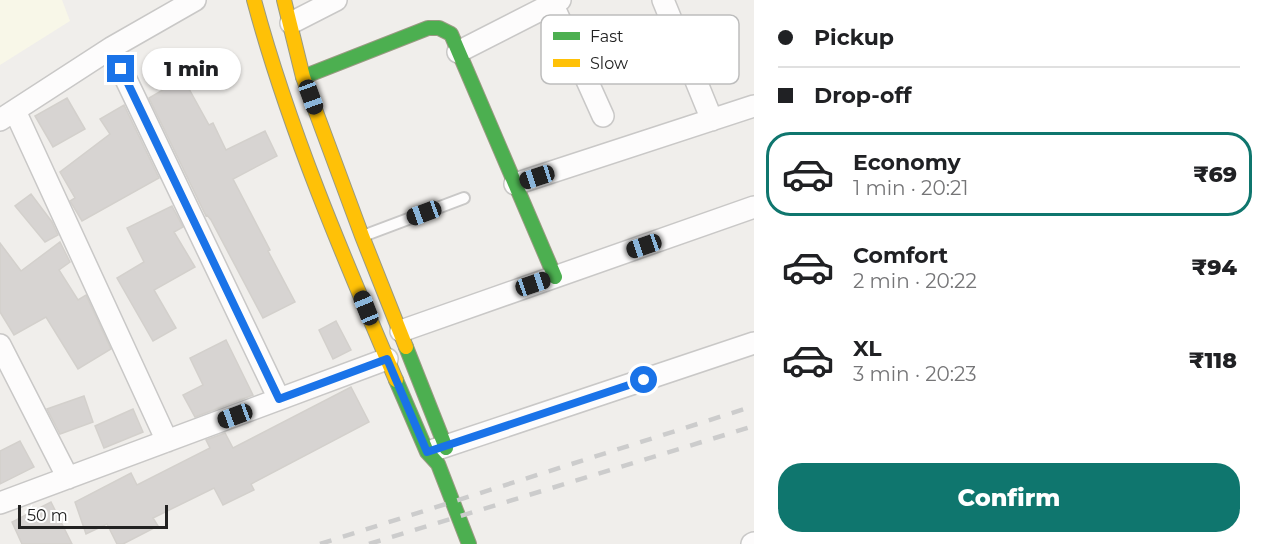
<!DOCTYPE html>
<html lang="en">
<head>
<meta charset="utf-8">
<style>
	body { margin:0; font-family:Montserrat,sans-serif; background:#f2f2f2; color:#202124; height:100vh; display:flex; flex-direction:column; font-size:22px; white-space:nowrap }
	* { box-sizing:border-box; margin:0 }
	p { font-size:20px; color:#757577 }
	.icon { flex:none; width:33px; height:33px; fill:none; stroke:currentColor; stroke-width:2; stroke-linecap:round; stroke-linejoin:round }
	.map { position:relative; flex:1; overflow:hidden }
	.sheet { display:flex; flex-direction:column; background:#fff; width:510px }
	.sheet>* { flex:none }
	.banner { display:grid; align-content:center; height:132px; padding:0 24px; background:#fff }
	.scale { position:absolute; left:18px; bottom:15px; width:150px; box-sizing:border-box; padding-left:6px; border:3px solid #222; border-top:0; font-size:16px; line-height:21px; white-space:nowrap; color:#222; -webkit-text-stroke:4px #fff; paint-order:stroke }
	.end { position:absolute; width:27px; height:27px; margin:-14px; border:8px solid #1a73e8; background:#fff; box-shadow:0 0 0 3px #fff }
	.from { border-radius:50% }
	.bubble { position:absolute; height:42px; border-radius:21px; background:#fff; box-shadow:0 2px 4px #0004; font-size:20px; font-weight:800; line-height:42px; text-align:center }
	.car { position:absolute; width:18px; height:36px; margin:-18px -9px; border-radius:8px; box-shadow:0 0 4px 2px #0007; background:linear-gradient(#222 24%,#8ab4d8 0 40%,#222 0 76%,#8ab4d8 0 86%,#222 0) }
	.banner b { display:flex; align-items:center; gap:21px; height:57px; font-size:22px }
	.banner b+b { border-top:2px solid #e0e0e0 }
	.banner i { width:15px; height:15px; background:#202124 }
	ul { padding:0; list-style:none }
	li { display:flex; align-items:center; gap:18px; height:84px; margin:0 12px 9px; padding:0 12px; border:3px solid transparent; border-radius:24px }
	li div { flex:1 }
	li b { display:block; font-size:22px }
	li em { font-style:normal; font-weight:800 }
	li.on { border-color:#0f766e }
	li>.icon { width:54px; height:54px; stroke-width:1.5 }
	.button { display:flex; gap:12px; margin-top:auto; padding:12px 24px }
	.button a { flex:1; height:69px; border-radius:24px; background:#0f766e; color:#fff; font-size:24px; font-weight:800; line-height:69px; text-align:center }
	main { display:flex; flex:1; min-height:0 }
	.map>svg:first-child { display:block }
	.education { fill:#f8f7e8 }
	.building { fill:#d7d4d2; stroke:#d3d0cc; stroke-width:1.5 }
	.lines { fill:none; stroke-linecap:round; stroke-linejoin:round }
	.lane-casing { stroke:#c9c8c7; stroke-width:14 }
	.street-casing { stroke:#c9c8c7; stroke-width:24 }
	.fast-casing { stroke:#999a82; stroke-width:16 }
	.slow-casing { stroke:#999a82; stroke-width:16 }
	.lane { stroke:#fdfcfc; stroke-width:10 }
	.street { stroke:#fdfcfc; stroke-width:21 }
	.fast { stroke:#4caf50; stroke-width:14 }
	.slow { stroke:#ffc107; stroke-width:14 }
	.rail { stroke:#ccc; stroke-width:4.5; stroke-dasharray:12 12; stroke-linecap:butt }
	.route { stroke:#1a73e8; stroke-width:8 }
	.key { fill:#fff; stroke:#bdbdbd; stroke-width:1.5 }
	.key-label { font-size:16px; fill:#222 }
</style>
</head>
<body>
<main>
<div class="map">
<svg width="754" height="544" viewBox="0 0 754 544">
	<rect width="100%" height="100%" fill="#f0eeeb"/>
	<path class="education" d="M 0,0 L 62,0 L 70,21 L 0,65 Z"/>
	<path class="building" d="M 183,78 L 209,125 L 213,123 L 226,150 L 265,131 L 277,156 L 233,179 L 270,250 L 268,251 L 295,302 L 263,318 L 211,220 L 207,215 L 206,216 L 149,98 Z
		M 67,98 L 85,129 L 53,147 L 35,116 Z
		M 124,105 L 159,178 L 82,221 L 70,201 L 75,198 L 60,172 L 110,134 L 100,119 Z
		M 31,194 L 52,222 L 58,235 L 45,242 L 15,206 Z
		M 172,206 L 183,227 L 174,232 L 195,267 L 154,290 L 176,328 L 153,341 L 117,278 L 144,262 L 127,228 Z
		M 60,242 L 70,262 L 59,270 L 78,300 L 86,295 L 111,349 L 78,369 L 46,317 L 14,335 L 0,312 L 0,243 L 21,271 Z
		M 336,321 L 351,350 L 333,359 L 319,330 Z
		M 226,340 L 253,395 L 195,417 L 183,395 L 203,385 L 190,358 Z
		M 351,387 L 369,422 L 251,484 L 254,490 L 223,505 L 214,488 L 153,518 L 158,526 L 123,544 L 117,544 L 107,524 L 86,534 L 75,502 L 131,473 L 137,485 L 210,448 L 206,440 L 225,433 L 233,448 Z
		M 84,396 L 93,422 L 60,434 L 47,409 Z
		M 133,409 L 143,432 L 104,448 L 95,426 Z
		M 20,441 L 34,467 L 0,484 L 0,451 Z
		M 51,502 L 72,544 L 22,544 L 12,522 Z"/>
	<g class="lines">
		<defs>
			<path id="lane" d="M 363,236 L 464,198"/>
			<path id="street" d="M 663,0 L 712,120
				M 553,5 L 603,116
				M 291,23 L 336,0
				M 111,48 L 279,399
				M 458,52 L 560,0
				M 15,111 L 167,441
				M 0,120 L 111,48 L 195,0
				M 515,184 L 754,106
				M 401,331 L 754,207
				M 0,345 L 68,478
				M 434,450 L 754,343
				M 0,503 L 387,359
				M 752,544 L 754,543"/>
			<path id="fast" d="M 303,77 L 428,28 L 439,28 L 451,34 L 555,277
				M 406,347 L 446,448
				M 396,380 L 427,452 L 438,464 L 469,544"/>
			<path id="slow" d="M 254,0 C 289,130 343,256 396,380
				M 284,0 L 303,77 L 362,236 L 406,347"/>
		</defs>
		<use href="#lane" class="lane-casing"/>
		<use href="#street" class="street-casing"/>
		<use href="#fast" class="fast-casing"/>
		<use href="#slow" class="slow-casing"/>
		<use href="#lane" class="lane"/>
		<use href="#street" class="street"/>
		<use href="#fast" class="fast"/>
		<use href="#slow" class="slow"/>
		<path class="rail" d="M 320,544 L 754,406
			M 369,544 L 754,426"/>
	</g>
	<g class="lines">
		<path class="route" d="M 121,69 L 279,399 L 387,359 L 427,452 L 644,380"/>
	</g>
	<rect x="541" y="15" width="198" height="69" rx="9" class="key"/>
	<rect x="553" y="32" width="27" height="8" fill="#4caf50"/>
	<rect x="553" y="59" width="27" height="8" fill="#ffc107"/>
	<g class="key-label">
		<text x="590" y="42">Fast</text>
		<text x="590" y="69">Slow</text>
	</g>
</svg>
<div class="scale">50 m</div>
<i class="end from" style="left:644px;top:380px"></i>
<i class="end" style="left:121px;top:69px"></i>
<div class="bubble" style="left:142px;top:48px;width:99px">1 min</div>
<i class="car" style="left:311px;top:97px;rotate:160deg"></i>
<i class="car" style="left:537px;top:177px;rotate:252deg"></i>
<i class="car" style="left:424px;top:213px;rotate:250deg"></i>
<i class="car" style="left:644px;top:246px;rotate:251deg"></i>
<i class="car" style="left:533px;top:284px;rotate:71deg"></i>
<i class="car" style="left:366px;top:308px;rotate:338deg"></i>
<i class="car" style="left:235px;top:416px;rotate:250deg"></i>
</div>
<section class="sheet">
<div class="banner">
<b><i class="from"></i>Pickup</b>
<b><i></i>Drop-off</b>
</div>
<ul>
<li class="on"><svg class="icon" aria-label="car" viewBox="0 0 24 24"><path d="M5 17H2v-5l4-1 3-4h7l3 4 3 1v5h-3M9 17h6M6 11h13"/><circle cx="7" cy="17" r="2"/><circle cx="17" cy="17" r="2"/></svg><div><b>Economy</b><p>1 min · 20:21</p></div><em>₹69</em></li>
<li><svg class="icon" aria-label="car" viewBox="0 0 24 24"><path d="M5 17H2v-5l4-1 3-4h7l3 4 3 1v5h-3M9 17h6M6 11h13"/><circle cx="7" cy="17" r="2"/><circle cx="17" cy="17" r="2"/></svg><div><b>Comfort</b><p>2 min · 20:22</p></div><em>₹94</em></li>
<li><svg class="icon" aria-label="car" viewBox="0 0 24 24"><path d="M5 17H2v-5l4-1 3-4h7l3 4 3 1v5h-3M9 17h6M6 11h13"/><circle cx="7" cy="17" r="2"/><circle cx="17" cy="17" r="2"/></svg><div><b>XL</b><p>3 min · 20:23</p></div><em>₹118</em></li>
</ul>
<div class="button"><a>Confirm</a></div>
</section>
</main>
</body>
</html>
